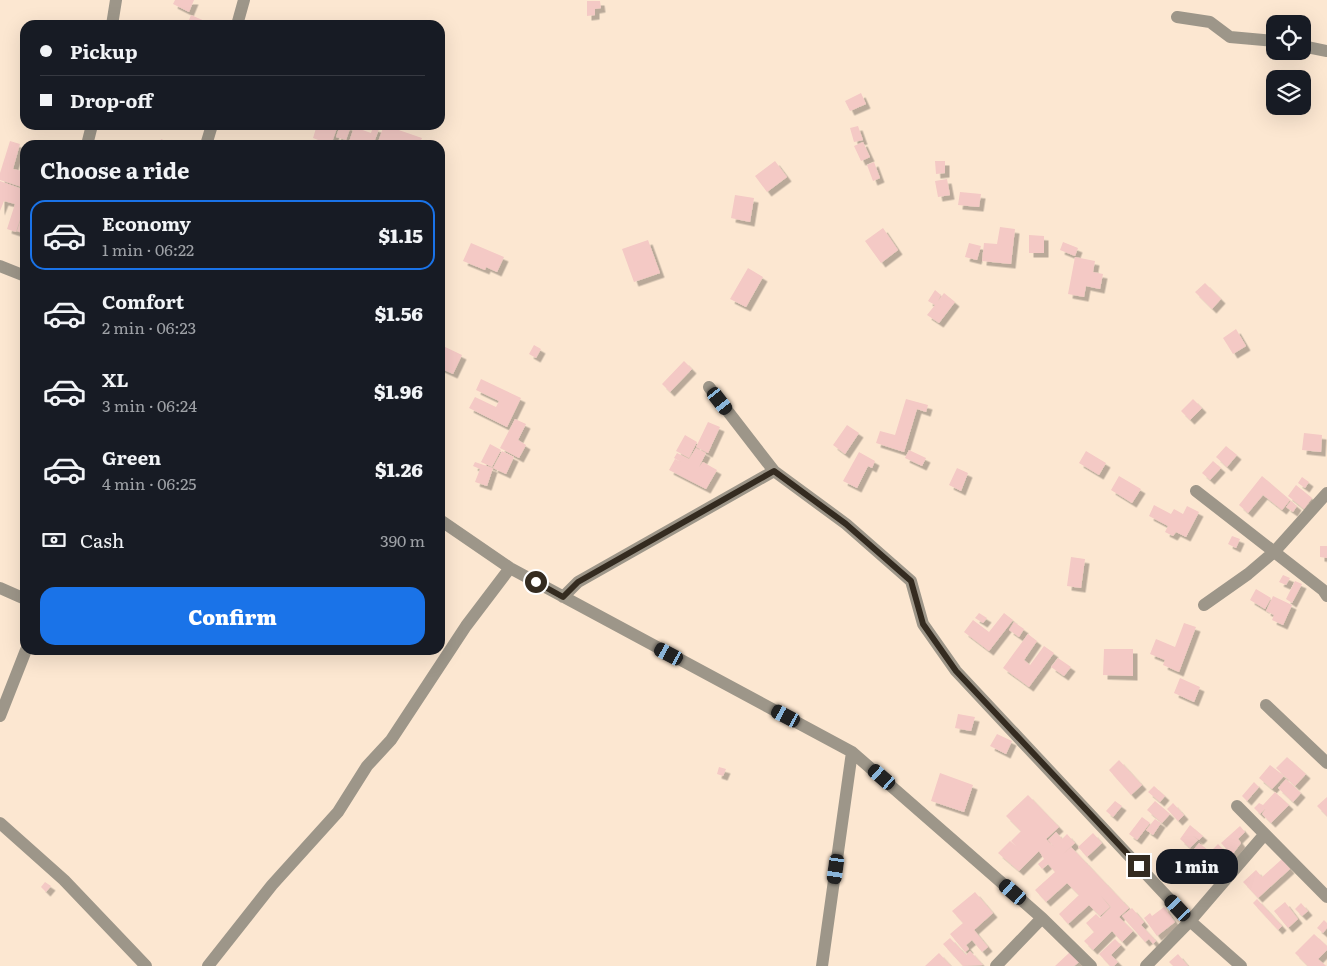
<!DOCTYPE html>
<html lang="en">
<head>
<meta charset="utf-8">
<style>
	body { margin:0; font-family:Literata,serif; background:#20242c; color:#f1f3f6; height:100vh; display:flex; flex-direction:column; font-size:19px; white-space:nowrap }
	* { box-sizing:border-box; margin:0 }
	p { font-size:16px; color:#9ea1a6 }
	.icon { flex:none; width:28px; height:28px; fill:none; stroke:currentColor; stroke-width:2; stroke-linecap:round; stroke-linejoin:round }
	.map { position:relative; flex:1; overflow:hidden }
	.side { position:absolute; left:20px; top:140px; width:425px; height:515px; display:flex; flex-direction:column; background:#171b24; border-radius:15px; box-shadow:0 5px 20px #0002 }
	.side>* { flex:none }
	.banner { position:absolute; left:20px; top:20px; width:425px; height:110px; border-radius:15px; box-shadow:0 5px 20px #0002; display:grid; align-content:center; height:110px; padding:0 20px; background:#171b24 }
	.fabs { position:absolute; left:1266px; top:15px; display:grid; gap:10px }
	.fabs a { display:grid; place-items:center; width:45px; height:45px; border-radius:10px; background:#171b24; box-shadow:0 5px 20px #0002; font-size:25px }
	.end { position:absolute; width:22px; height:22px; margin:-11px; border:6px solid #342b20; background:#fff; box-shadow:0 0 0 2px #fff }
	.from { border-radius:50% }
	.bubble { position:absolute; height:35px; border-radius:15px; background:#171b24; box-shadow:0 5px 20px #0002; font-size:16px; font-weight:800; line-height:35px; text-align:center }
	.car { position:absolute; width:15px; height:30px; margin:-15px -8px; border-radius:6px; box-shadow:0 0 4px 1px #0007; background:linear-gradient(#222 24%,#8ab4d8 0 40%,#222 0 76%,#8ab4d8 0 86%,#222 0) }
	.banner b { display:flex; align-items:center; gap:18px; height:48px; font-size:19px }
	.banner b+b { border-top:1px solid #363941 }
	.banner i { width:12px; height:12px; background:#f1f3f6 }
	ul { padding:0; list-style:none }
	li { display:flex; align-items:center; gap:15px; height:70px; margin:0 10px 8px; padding:0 10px; border:2px solid transparent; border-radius:15px }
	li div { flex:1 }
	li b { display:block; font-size:19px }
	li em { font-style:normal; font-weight:800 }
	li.selected { border-color:#1a73e8 }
	li>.icon { width:45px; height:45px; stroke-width:1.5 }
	h2 { padding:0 20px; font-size:22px; line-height:60px }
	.pay { display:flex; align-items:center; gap:12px; height:55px; padding:0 20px; font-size:19px }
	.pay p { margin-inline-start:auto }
	.button { display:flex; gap:10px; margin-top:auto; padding:10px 20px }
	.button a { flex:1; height:58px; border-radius:15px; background:#1a73e8; color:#fff; font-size:20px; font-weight:800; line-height:58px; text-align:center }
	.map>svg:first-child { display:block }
	.building { fill:#f4c9c5; filter:url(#shadow) }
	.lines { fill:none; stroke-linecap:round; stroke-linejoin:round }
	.street { stroke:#9d9689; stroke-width:12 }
	.route { stroke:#342b20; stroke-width:6 }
</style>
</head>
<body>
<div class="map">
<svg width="1327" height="966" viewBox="0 0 1327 966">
	<defs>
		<filter id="shadow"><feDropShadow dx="4.5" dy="4.5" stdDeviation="0" flood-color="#0004"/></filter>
	</defs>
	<rect width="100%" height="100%" fill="#fce7d1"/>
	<path class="building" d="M 175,0 L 194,0 L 189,12 L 173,4 Z
		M 587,1 L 600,1 L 601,8 L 595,9 L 595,15 L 587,16 Z
		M 191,15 L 214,25 L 187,25 Z
		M 861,93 L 866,104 L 850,111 L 845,101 Z
		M 317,125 L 338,125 L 331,145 L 313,138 Z
		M 340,125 L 351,126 L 346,140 L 336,137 Z
		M 384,125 L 422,138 L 419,145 L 377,145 Z
		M 858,126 L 863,140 L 854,142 L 850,128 Z
		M 354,127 L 371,133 L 373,127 L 379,129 L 373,145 L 348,145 Z
		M 161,139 L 176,145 L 159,145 Z
		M 10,141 L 20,144 L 13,169 L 22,171 L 25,162 L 25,188 L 0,180 L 0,173 Z
		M 863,142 L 870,157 L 861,161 L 854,146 Z
		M 775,161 L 787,177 L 767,192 L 755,176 Z
		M 935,161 L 945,161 L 945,173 L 936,174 Z
		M 874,162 L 880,178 L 873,181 L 867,165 Z
		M 947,179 L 950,195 L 938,197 L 935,181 Z
		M 0,181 L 25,190 L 25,204 L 16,232 L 7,229 L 15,204 L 4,201 L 0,211 Z
		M 960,192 L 981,194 L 979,207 L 958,205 Z
		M 735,195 L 754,198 L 750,222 L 731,218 Z
		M 20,222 L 25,224 L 25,234 L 17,231 Z
		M 1000,227 L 1015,229 L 1011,264 L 982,261 L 984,243 L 997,244 Z
		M 883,228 L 898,250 L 881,263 L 865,241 Z
		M 1029,235 L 1044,236 L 1044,253 L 1029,253 Z
		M 648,240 L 660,273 L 634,282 L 622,249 Z
		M 1063,242 L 1078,248 L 1075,256 L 1060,250 Z
		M 471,243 L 504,257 L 497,272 L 486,267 L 485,270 L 463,261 Z
		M 969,243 L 981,246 L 977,260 L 965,257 Z
		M 1075,257 L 1095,261 L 1093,272 L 1103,274 L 1100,289 L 1086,286 L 1084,297 L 1068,294 Z
		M 748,268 L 763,277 L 746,307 L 730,299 Z
		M 1205,283 L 1221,299 L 1212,309 L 1195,292 Z
		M 935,290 L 941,295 L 938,301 L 944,293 L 955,302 L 939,323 L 927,315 L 935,305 L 928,301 Z
		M 1236,329 L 1246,346 L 1233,354 L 1223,338 Z
		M 441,345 L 462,355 L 453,374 L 440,368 Z
		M 534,345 L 541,349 L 536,358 L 529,354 Z
		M 684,361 L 692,369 L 670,392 L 662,384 Z
		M 481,379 L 521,398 L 507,427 L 469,408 L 475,397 L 496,407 L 499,401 L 476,390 Z
		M 906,399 L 928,405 L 926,412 L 917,409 L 904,452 L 876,443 L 880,431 L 895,435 Z
		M 1193,399 L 1202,408 L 1190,420 L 1181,411 Z
		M 515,419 L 526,424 L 518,440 L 526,445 L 519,458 L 500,448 Z
		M 708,422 L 720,427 L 708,453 L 696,447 Z
		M 847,425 L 859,433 L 845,454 L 833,445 Z
		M 1304,433 L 1322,435 L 1321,452 L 1302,450 Z
		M 685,435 L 697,442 L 689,458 L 676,451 Z
		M 490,444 L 501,450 L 492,467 L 481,462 Z
		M 1226,446 L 1237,455 L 1227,467 L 1216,457 Z
		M 696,448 L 706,453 L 699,467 L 703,462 L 717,470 L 706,489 L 669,470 L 675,459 L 681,462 L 674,458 L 677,453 L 689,459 Z
		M 909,450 L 926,458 L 922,466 L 905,458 Z
		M 502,451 L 514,457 L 506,474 L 493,468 Z
		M 1086,451 L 1106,463 L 1099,475 L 1079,463 Z
		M 859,452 L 875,461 L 872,468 L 868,466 L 857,488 L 843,481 Z
		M 1213,461 L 1221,468 L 1210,480 L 1202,473 Z
		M 475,462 L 493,468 L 487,486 L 475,482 L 480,469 L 473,466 Z
		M 957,468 L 968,473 L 961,491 L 949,485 Z
		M 1119,476 L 1141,489 L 1132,503 L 1111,490 Z
		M 1262,476 L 1290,500 L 1282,510 L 1263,495 L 1248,513 L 1239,505 Z
		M 1302,477 L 1309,482 L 1305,488 L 1298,483 Z
		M 1296,485 L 1312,498 L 1304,509 L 1288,496 Z
		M 1291,501 L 1297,506 L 1293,512 L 1286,507 Z
		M 1154,505 L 1171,514 L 1174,509 L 1183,514 L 1187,506 L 1199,512 L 1186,537 L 1176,532 L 1173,536 L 1165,532 L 1168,526 L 1149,516 Z
		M 1232,536 L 1240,539 L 1236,548 L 1228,544 Z
		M 1320,546 L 1327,546 L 1327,558 L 1320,557 Z
		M 1071,557 L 1085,559 L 1081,588 L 1067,586 Z
		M 1283,575 L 1290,578 L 1286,585 L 1279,582 Z
		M 1295,581 L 1302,584 L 1292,603 L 1286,599 Z
		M 1256,589 L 1271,598 L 1265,609 L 1250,600 Z
		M 1273,596 L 1292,605 L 1283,625 L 1272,620 L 1274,615 L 1266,611 Z
		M 979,613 L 987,618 L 983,623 L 975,618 Z
		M 1004,613 L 1013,620 L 989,651 L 964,632 L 973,620 L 989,632 Z
		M 1014,622 L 1024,629 L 1019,637 L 1009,630 Z
		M 1184,623 L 1196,627 L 1179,672 L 1163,665 L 1165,660 L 1150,654 L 1156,639 L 1175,647 Z
		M 1028,634 L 1037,641 L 1024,660 L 1030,665 L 1044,646 L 1054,653 L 1029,687 L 1003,668 Z
		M 1104,649 L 1133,649 L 1133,676 L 1103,675 Z
		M 1058,658 L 1071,667 L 1064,676 L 1051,667 Z
		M 1180,678 L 1200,687 L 1194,702 L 1174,693 Z
		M 958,714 L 975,717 L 971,731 L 955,728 Z
		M 997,734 L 1012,741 L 1006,754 L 990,746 Z
		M 1287,757 L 1306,774 L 1295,786 L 1276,768 Z
		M 1119,760 L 1142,785 L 1131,795 L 1109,770 Z
		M 1270,765 L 1284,776 L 1272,789 L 1259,778 Z
		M 719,767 L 726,769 L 723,776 L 717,774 Z
		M 940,773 L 973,785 L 964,812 L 931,801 Z
		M 1286,779 L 1301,793 L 1293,802 L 1278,788 Z
		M 1254,782 L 1259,787 L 1247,801 L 1242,796 Z
		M 1154,786 L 1165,796 L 1160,802 L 1148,792 Z
		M 1275,792 L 1289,805 L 1271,823 L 1262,814 L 1266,808 L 1260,814 L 1254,808 L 1259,803 L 1263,805 Z
		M 1028,795 L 1059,827 L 1046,839 L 1055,848 L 1048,840 L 1056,832 L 1062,839 L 1067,834 L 1075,843 L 1062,855 L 1071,847 L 1129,908 L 1119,917 L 1133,931 L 1122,942 L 1112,931 L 1093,950 L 1084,941 L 1094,932 L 1086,923 L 1096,914 L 1100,918 L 1111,907 L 1101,896 L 1110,907 L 1100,916 L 1089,905 L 1068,924 L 1059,914 L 1079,895 L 1067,883 L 1046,902 L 1035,890 L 1055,872 L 1048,864 L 1042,869 L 1038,864 L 1044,859 L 1039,851 L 1019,871 L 998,853 L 1010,841 L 1016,846 L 1011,841 L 1021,831 L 1006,816 Z
		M 1327,797 L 1327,816 L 1317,806 Z
		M 1115,801 L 1122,806 L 1113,817 L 1106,811 Z
		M 1155,801 L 1170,814 L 1162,823 L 1147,810 Z
		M 1173,803 L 1184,815 L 1178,821 L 1167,809 Z
		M 1142,817 L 1150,823 L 1137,840 L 1129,834 Z
		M 1155,819 L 1161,823 L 1153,835 L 1146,830 Z
		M 1190,825 L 1203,836 L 1199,840 L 1193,836 L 1198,840 L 1190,848 L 1180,839 Z
		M 1240,826 L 1245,832 L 1238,839 L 1241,843 L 1232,855 L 1221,843 Z
		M 1093,833 L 1102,843 L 1087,857 L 1078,847 Z
		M 1199,843 L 1208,850 L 1195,867 L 1186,859 Z
		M 1218,844 L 1230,856 L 1224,863 L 1211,851 Z
		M 1210,852 L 1223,864 L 1214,875 L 1200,863 Z
		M 1282,859 L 1290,869 L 1258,898 L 1243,882 L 1256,870 L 1262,877 Z
		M 45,882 L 51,886 L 46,892 L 41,887 Z
		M 975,892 L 993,913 L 974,930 L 988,947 L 982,952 L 972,940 L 966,945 L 969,949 L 965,952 L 950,934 L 963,923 L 952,911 Z
		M 1257,899 L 1282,926 L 1278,930 L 1253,903 Z
		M 1285,902 L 1298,919 L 1288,928 L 1274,911 Z
		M 1301,903 L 1308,911 L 1302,916 L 1295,909 Z
		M 1164,907 L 1175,922 L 1157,936 L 1144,918 L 1150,913 L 1152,916 Z
		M 1132,908 L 1144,922 L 1141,925 L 1156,941 L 1153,944 L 1149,939 L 1145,942 L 1122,916 Z
		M 1324,920 L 1327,923 L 1327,928 L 1323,933 L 1317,928 Z
		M 1314,934 L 1327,946 L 1327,950 L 1318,959 L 1326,966 L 1308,966 L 1295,953 Z
		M 950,938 L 966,955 L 970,951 L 983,965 L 963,966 L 943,944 Z
		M 1115,939 L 1121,945 L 1111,955 L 1118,962 L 1114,966 L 1110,966 L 1099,954 Z
		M 1070,952 L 1079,962 L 1074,966 L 1055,966 Z
		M 939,953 L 951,966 L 925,966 Z
		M 1178,954 L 1188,966 L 1173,966 L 1169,962 Z"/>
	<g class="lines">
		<path class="street" d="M 1177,17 L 1210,22 L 1230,37 L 1275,41
			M 112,25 L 116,0
			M 237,25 L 244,0
			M 1302,46 L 1327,51
			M 87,145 L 92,125
			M 206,145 L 212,125
			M 0,266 L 25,276
			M 709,387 L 774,471
			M 1196,491 L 1323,590 L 1327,596
			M 440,520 L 510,568 L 852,752 L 1042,918 L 1091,966
			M 0,588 L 25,599
			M 563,597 L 578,582 L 774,471 L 846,524 L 911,581 L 923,624 L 956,671 L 1190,921 L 1241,966
			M 1204,605 L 1248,574 L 1275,551 L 1327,493
			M 1266,705 L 1327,763
			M 0,716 L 26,650
			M 1237,806 L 1327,897
			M 0,823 L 64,880 L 146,966
			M 208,966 L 272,885 L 338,812 L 367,766 L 391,740 L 466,626 L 510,568
			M 822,966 L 852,752
			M 996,966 L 1042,918
			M 1146,966 L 1190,921 L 1264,835"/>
	</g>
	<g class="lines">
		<path class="route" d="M 536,582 L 563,597 L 578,582 L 774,471 L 846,524 L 911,581 L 923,624 L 956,671 L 1139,866"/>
	</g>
</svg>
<div class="fabs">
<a><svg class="icon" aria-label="locate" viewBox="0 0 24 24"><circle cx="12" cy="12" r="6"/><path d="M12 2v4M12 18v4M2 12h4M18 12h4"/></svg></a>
<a><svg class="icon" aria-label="layers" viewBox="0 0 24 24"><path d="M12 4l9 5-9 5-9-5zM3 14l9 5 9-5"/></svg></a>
</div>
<i class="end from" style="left:536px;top:582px"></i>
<i class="end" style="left:1139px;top:866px"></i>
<div class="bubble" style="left:1156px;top:849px;width:82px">1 min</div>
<i class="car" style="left:720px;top:401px;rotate:142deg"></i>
<i class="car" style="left:669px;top:654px;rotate:298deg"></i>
<i class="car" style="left:786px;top:716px;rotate:298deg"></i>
<i class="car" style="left:882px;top:777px;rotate:311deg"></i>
<i class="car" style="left:836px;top:869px;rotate:188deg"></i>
<i class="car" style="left:1013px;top:892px;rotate:311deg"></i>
<i class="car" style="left:1178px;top:908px;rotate:317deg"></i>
<div class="banner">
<b><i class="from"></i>Pickup</b>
<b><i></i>Drop-off</b>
</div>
<section class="side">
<h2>Choose a ride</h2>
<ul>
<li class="selected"><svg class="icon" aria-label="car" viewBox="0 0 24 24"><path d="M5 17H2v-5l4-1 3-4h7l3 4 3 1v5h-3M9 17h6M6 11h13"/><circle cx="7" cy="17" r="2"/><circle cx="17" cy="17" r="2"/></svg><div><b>Economy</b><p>1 min · 06:22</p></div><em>$1.15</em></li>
<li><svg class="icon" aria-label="car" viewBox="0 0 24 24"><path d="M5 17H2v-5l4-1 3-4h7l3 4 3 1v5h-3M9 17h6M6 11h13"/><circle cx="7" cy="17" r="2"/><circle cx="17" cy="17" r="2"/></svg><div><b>Comfort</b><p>2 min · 06:23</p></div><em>$1.56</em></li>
<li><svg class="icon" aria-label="car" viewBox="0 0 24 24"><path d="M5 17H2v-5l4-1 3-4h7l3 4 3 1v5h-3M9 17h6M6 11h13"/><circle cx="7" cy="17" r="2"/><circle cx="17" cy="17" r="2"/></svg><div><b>XL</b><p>3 min · 06:24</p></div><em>$1.96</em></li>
<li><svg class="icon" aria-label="car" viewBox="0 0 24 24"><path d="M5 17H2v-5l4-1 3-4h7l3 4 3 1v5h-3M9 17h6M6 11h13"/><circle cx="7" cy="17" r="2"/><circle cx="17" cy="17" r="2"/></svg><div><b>Green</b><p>4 min · 06:25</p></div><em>$1.26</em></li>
</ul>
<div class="pay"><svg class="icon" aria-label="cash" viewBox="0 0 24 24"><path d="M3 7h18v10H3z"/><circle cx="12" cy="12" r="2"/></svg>Cash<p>390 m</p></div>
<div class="button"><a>Confirm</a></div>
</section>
</div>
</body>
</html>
